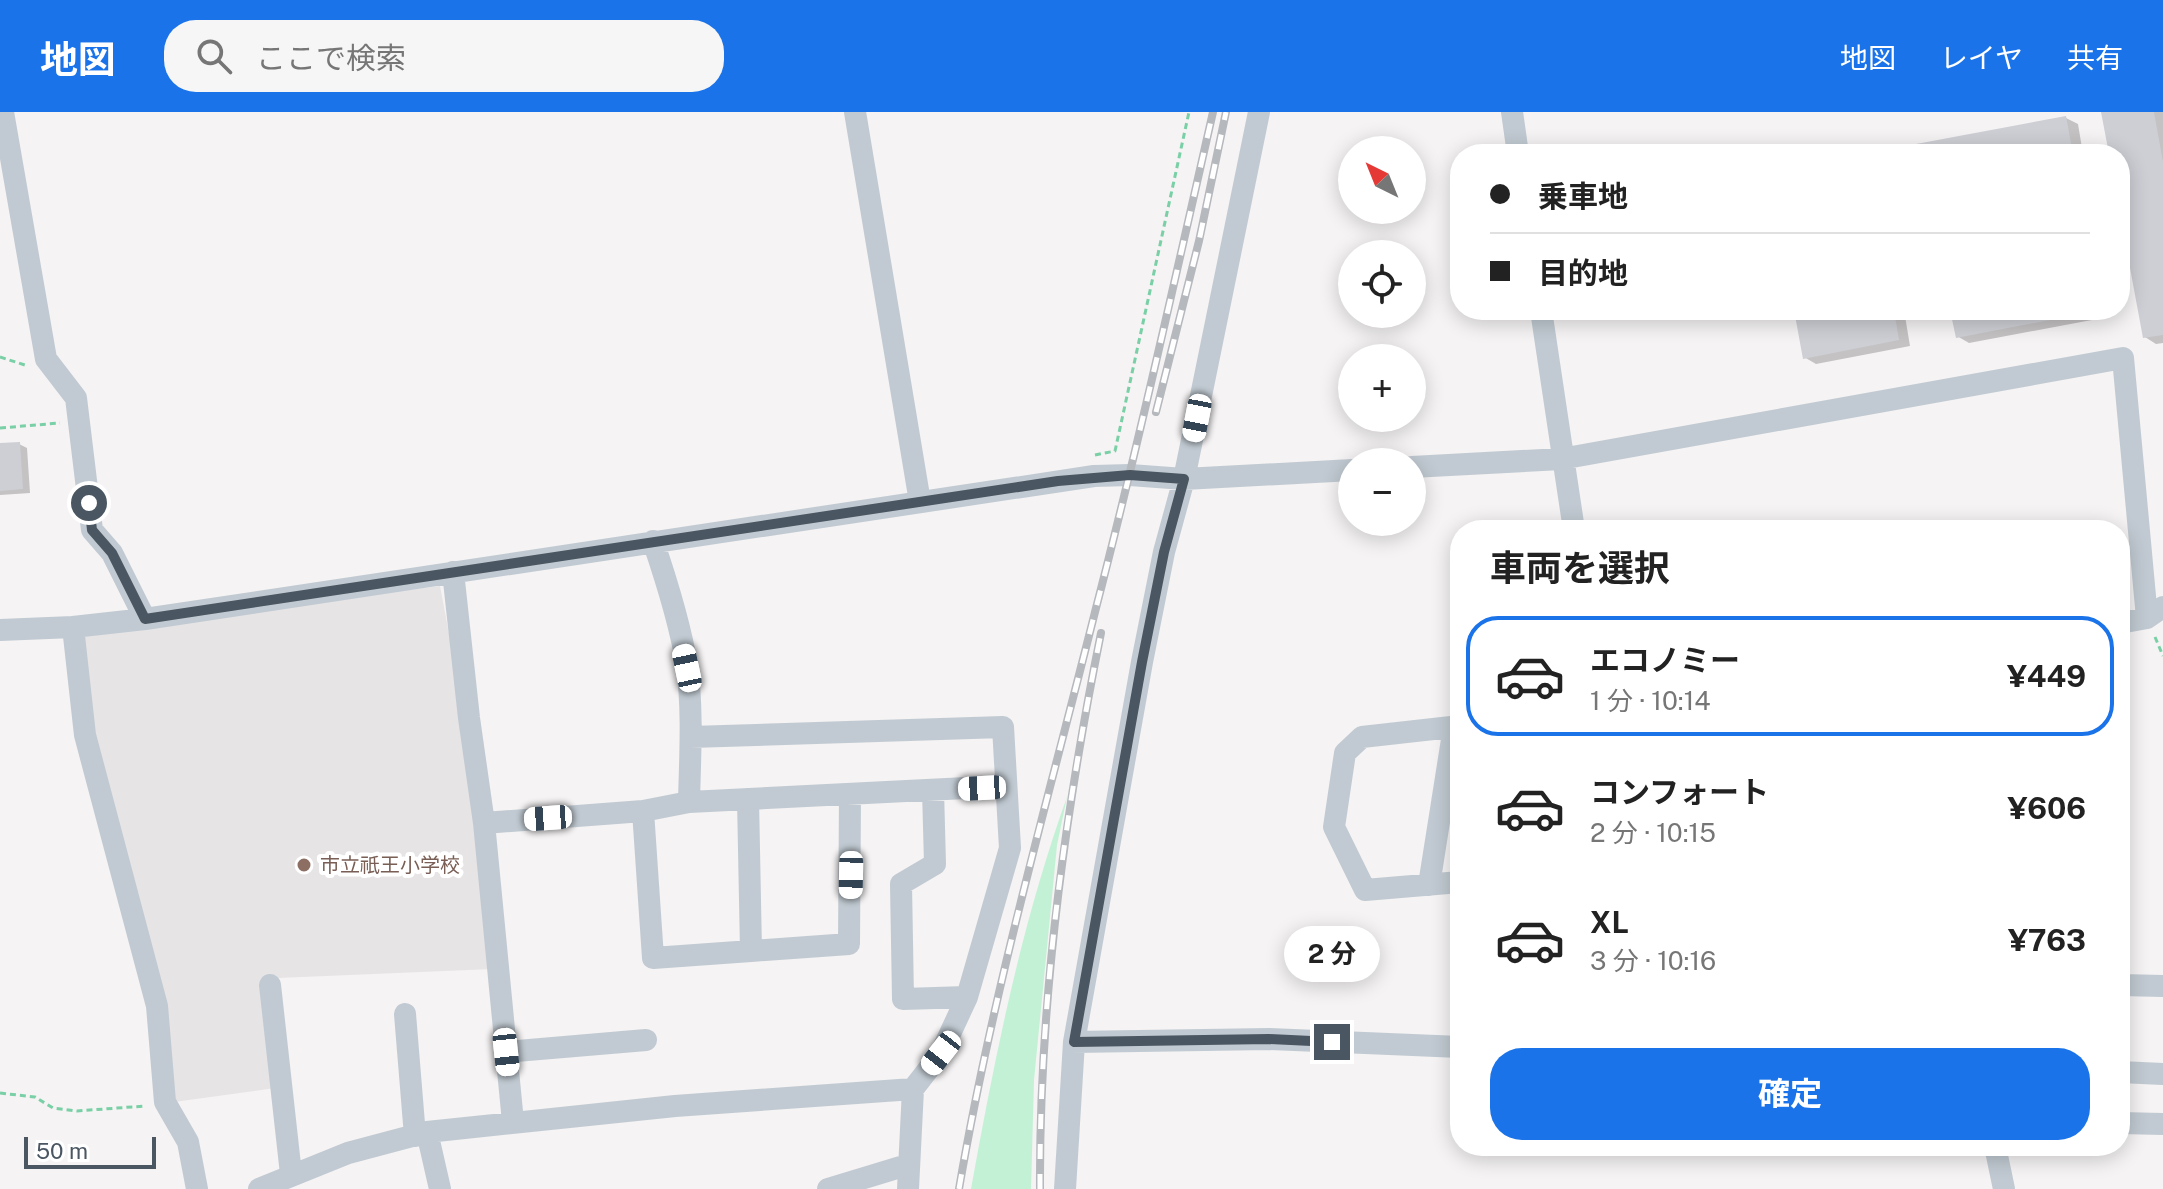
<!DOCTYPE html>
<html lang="ja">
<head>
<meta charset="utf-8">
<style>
	body { margin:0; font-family:"Public Sans","Noto Sans JP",sans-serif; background:#f6f6f6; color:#222; height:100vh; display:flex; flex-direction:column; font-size:30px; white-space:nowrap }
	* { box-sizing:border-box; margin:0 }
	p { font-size:26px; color:#767676 }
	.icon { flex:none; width:44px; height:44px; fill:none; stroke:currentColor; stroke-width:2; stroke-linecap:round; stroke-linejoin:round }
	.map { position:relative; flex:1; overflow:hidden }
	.sheet { position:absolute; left:1450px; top:408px; width:680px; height:636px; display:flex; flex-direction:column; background:#fff; border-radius:32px; box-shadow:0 4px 20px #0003 }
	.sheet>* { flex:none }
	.guide { position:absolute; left:1450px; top:32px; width:680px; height:176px; border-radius:32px; box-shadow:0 4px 20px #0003; display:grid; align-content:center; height:176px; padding:0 40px; background:#fff }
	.needle { width:52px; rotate:317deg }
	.tools { position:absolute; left:1338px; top:24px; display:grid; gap:16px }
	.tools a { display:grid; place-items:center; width:88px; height:88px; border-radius:50%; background:#fff; box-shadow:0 4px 20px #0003; font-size:40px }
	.scale { position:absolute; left:24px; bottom:20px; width:132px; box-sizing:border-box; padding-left:8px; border:4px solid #4a5661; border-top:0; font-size:22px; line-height:28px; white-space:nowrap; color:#4a5661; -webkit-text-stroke:6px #fff; paint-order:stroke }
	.end { position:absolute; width:36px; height:36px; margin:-18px; border:10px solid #4a5661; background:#fff; box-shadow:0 0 0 4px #fff }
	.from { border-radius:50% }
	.bubble { position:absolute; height:56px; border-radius:28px; background:#fff; box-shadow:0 4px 20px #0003; font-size:26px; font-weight:700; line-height:56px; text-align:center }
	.car { position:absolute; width:24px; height:48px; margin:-24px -12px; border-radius:10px; box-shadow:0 0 6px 2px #0007; background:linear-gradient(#fff 24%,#345 0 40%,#fff 0 76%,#345 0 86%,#fff 0) }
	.guide b { display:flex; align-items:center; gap:28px; height:76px; font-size:30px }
	.guide b+b { border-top:2px solid #e0e0e0 }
	.guide i { width:20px; height:20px; background:#222 }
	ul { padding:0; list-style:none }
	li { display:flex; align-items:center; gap:24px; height:120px; margin:0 16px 12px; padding:0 24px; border:4px solid transparent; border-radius:32px }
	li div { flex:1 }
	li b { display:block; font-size:30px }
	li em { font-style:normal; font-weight:700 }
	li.current { border-color:#1a73e8 }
	li>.icon { width:72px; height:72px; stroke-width:1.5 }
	h2 { padding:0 40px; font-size:36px; line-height:96px }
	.cta { display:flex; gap:16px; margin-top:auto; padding:16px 40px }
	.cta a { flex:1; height:92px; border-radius:32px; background:#1a73e8; color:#fff; font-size:32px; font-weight:700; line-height:92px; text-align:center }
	header { display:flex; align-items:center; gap:48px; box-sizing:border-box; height:112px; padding:0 40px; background:#1a73e8; color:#fff }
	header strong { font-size:38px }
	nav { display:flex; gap:44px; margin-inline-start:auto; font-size:28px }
	.search { width:560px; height:72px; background:#f6f6f6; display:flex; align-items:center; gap:20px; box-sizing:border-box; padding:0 28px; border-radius:32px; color:#767676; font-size:30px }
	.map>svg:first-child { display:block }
	.education { fill:#e6e4e5 }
	.green { fill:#c3f1d5 }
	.shadow { fill:#0003 }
	.building { fill:#cdcfd5 }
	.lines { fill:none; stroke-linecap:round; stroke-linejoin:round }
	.path { stroke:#7ad0a6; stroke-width:3; stroke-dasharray:6 4; stroke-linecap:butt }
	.minor { stroke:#c1cad2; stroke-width:22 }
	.rail-casing { stroke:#b5b8bd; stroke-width:8 }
	.rail { stroke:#fff; stroke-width:5; stroke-dasharray:15; stroke-linecap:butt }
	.route { stroke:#4a5661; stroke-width:10 }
	.education-dot { fill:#8d6e63; stroke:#fff; stroke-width:3 }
	.labels { text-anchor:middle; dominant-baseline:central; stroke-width:8; stroke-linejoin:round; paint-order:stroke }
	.education-label { font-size:20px; fill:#785e54; stroke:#fff; text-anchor:start }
</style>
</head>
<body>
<header>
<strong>地図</strong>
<div class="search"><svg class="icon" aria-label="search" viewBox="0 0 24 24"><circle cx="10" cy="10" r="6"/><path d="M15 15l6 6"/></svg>ここで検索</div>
<nav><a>地図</a><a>レイヤ</a><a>共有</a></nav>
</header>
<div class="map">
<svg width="2163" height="1077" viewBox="0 0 2163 1077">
	<rect width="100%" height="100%" fill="#f5f3f3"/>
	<path class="education" d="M 440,474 L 464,602 L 492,857 L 278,866 L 260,869 L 275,976 L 174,990 L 99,648 L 82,524 L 88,517 Z"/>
	<path class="green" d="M 1067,685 L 1057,733 L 1034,968 L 1031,1077 L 971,1077 C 995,944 1021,813 1067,685 Z"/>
	<path class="shadow" d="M 2103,0 L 2163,0 L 2163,231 L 2156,232 L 2145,225 L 2120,91 L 2120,42 L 2111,42 Z
		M 2066,6 L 2078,12 L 2083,42 L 1924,42 Z
		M 1796,198 L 1904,198 L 1910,234 L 1816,252 L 1804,245 Z
		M 1953,198 L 2111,198 L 2113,204 L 1969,231 L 1957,224 Z
		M 19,332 L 27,336 L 30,381 L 0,383 L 0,333 Z"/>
	<path class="building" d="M 2101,0 L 2154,0 L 2163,50 L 2163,223 L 2143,226 L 2120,102 L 2120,42 L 2109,42 Z
		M 2066,4 L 2073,42 L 1900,42 L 1900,35 Z
		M 1794,198 L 1894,198 L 1899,228 L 1803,247 Z
		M 1950,198 L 2065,198 L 2066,205 L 1956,226 Z
		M 20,330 L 23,377 L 0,379 L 0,331 Z"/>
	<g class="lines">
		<path class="path" d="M 0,245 L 28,254
			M 0,316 L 60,311
			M 1095,343 L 1115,339 L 1189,0
			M 2155,525 L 2163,544
			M 0,981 L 35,985 L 53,996 L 77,999 L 145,994"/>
		<path class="minor" d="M 3,0 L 46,247 L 76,286 L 92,418 L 112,441 L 145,507
			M 855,0 L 920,390
			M 1512,0 L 1518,42
			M 1541,198 L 1574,418
			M 1412,355 L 1561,347 L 2123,246 L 2147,506
			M 653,429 C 667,470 680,511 687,554 C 693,599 690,646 689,690
			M 453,460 L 469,606 L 484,711 L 513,1010
			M 2120,511 L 2147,506 L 2163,495
			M 73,515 L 85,623 L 157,894 L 165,990 L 188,1030 L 197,1077
			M 0,518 L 73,515 L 145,507 L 1094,364 L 1130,363 L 1184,367 L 1352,358
			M 1460,614 L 1362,625 L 1345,641 L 1334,715 L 1365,778 L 1460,770
			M 691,625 L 1003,615 L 1010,736 L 967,885 L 941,941 L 913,977
			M 933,678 L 935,752 L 901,772 L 903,887 L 967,885
			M 643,699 L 653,846 L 751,839 L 748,687
			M 484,711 L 643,699 L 689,690 L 1006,674
			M 1429,773 L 1454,615
			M 751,839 L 849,832 L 850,682
			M 270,873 L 291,1062
			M 2120,873 L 2163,874
			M 405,902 L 415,1024
			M 1074,930 L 1269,927 L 1460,935
			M 506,940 L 646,928
			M 2120,960 L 2163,962
			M 2120,1011 L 2163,1012
			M 427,1020 L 440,1077
			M 1995,1034 L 2004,1077
			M 259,1077 L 348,1041 L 427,1020 L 675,994 L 913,977 L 908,1077
			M 828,1077 L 907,1053
			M 1065,1077 L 1074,930 L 1142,550 L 1164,440 L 1184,367 L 1259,0"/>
		<defs>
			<path id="rail" d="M 1156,300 L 1199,129 L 1226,0
				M 959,1077 C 992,883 1047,691 1095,500 C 1138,334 1175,167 1213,0
				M 1040,1077 C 1039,890 1064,704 1101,521"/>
		</defs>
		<use href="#rail" class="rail-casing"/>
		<use href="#rail" class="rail"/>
	</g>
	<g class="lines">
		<path class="route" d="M 89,391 L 92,418 L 112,441 L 145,507 L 1058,369 L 1130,363 L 1184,367 L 1164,440 L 1142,550 L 1074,930 L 1269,927 L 1332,930"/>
	</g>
	<circle class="education-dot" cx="304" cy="753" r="8"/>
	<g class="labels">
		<g class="education-label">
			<text x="320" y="753">市立祇王小学校</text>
		</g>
	</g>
</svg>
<div class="tools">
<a><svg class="needle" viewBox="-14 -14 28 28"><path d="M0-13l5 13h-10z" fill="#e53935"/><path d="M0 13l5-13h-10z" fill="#767676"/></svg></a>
<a><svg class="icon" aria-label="locate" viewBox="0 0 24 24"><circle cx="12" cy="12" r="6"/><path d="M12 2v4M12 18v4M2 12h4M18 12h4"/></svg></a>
<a>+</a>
<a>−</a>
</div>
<div class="scale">50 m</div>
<i class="end from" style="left:89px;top:391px"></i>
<i class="end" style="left:1332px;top:930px"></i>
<div class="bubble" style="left:1284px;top:814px;width:96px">2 分</div>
<i class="car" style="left:1197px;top:306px;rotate:191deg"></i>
<i class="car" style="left:687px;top:556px;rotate:348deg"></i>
<i class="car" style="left:982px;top:676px;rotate:267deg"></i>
<i class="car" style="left:548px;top:706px;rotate:266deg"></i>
<i class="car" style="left:851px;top:763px;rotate:181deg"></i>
<i class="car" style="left:506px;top:940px;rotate:174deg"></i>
<i class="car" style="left:941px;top:941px;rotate:218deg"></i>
<div class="guide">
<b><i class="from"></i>乗車地</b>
<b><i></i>目的地</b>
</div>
<section class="sheet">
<h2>車両を選択</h2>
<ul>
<li class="current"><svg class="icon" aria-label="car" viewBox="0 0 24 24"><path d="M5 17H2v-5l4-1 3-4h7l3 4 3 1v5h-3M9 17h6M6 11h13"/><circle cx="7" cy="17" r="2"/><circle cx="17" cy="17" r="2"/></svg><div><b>エコノミー</b><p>1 分 · 10:14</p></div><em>¥449</em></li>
<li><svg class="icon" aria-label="car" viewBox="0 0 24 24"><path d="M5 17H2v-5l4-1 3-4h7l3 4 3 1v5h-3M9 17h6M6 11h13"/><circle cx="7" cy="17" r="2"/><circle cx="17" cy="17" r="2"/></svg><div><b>コンフォート</b><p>2 分 · 10:15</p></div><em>¥606</em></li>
<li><svg class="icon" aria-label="car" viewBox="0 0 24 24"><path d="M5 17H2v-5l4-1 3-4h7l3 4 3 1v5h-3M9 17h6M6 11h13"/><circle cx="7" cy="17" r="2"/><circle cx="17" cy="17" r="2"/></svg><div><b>XL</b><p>3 分 · 10:16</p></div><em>¥763</em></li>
</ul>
<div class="cta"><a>確定</a></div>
</section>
</div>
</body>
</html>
